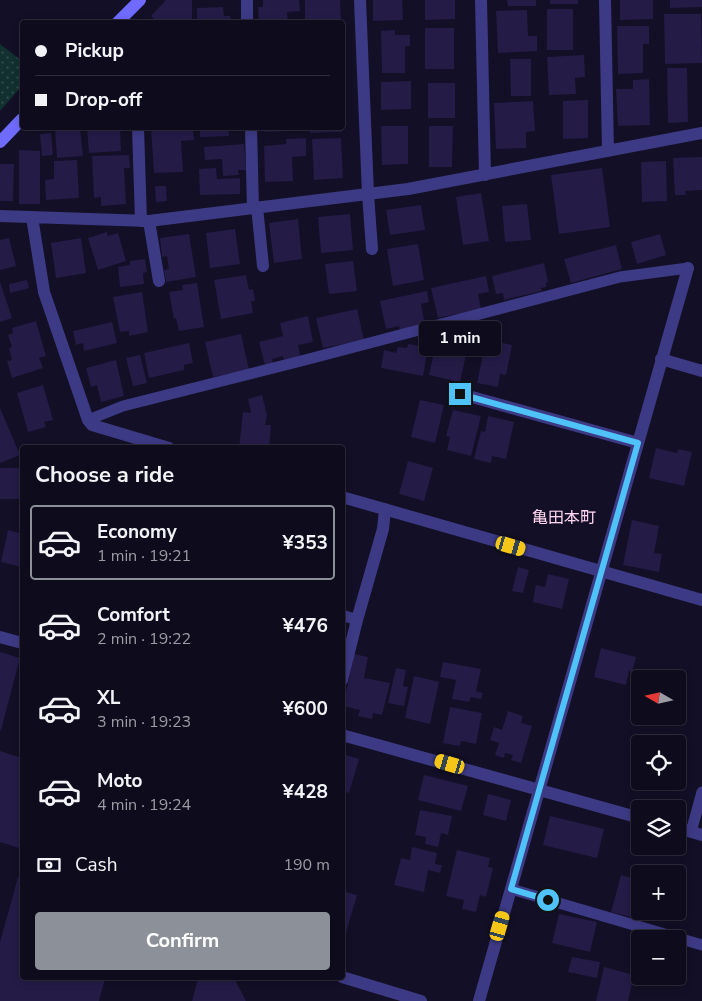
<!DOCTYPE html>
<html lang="en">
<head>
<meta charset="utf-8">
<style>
	body { margin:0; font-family:"Nunito Sans","Noto Sans JP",sans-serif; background:#171425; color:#f1f3f6; height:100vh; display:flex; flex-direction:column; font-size:19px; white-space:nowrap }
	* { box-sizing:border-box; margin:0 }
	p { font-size:16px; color:#9b9ba3 }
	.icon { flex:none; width:28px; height:28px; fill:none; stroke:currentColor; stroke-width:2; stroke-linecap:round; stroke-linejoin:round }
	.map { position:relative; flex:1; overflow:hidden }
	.panel { position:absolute; left:20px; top:445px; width:325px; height:535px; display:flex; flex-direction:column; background:#0e0b1c; border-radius:5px; box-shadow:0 2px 8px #0003,0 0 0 1px #2e2b3b }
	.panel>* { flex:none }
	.top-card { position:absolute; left:20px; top:20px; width:325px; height:110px; border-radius:5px; box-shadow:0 2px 8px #0003,0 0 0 1px #2e2b3b; display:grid; align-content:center; height:110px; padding:0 15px; background:#0e0b1c }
	.needle { width:32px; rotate:279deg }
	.buttons { position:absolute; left:631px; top:670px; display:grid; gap:10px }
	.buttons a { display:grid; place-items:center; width:55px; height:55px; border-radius:5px; background:#0e0b1c; box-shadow:0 2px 8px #0003,0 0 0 1px #2e2b3b; font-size:25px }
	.end { position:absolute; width:22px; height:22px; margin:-11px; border:6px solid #4fc3f7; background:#111; box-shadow:0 0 0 2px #111 }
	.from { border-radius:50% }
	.bubble { position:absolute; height:35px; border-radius:5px; background:#0e0b1c; box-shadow:0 2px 8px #0003,0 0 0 1px #2e2b3b; font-size:16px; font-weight:700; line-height:35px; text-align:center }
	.car { position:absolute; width:15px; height:30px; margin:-15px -8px; border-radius:6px; box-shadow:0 0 4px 1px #0007; background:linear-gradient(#f5c518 24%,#345 0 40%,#f5c518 0 76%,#345 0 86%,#f5c518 0) }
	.top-card b { display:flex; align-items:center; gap:18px; height:48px; font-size:19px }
	.top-card b+b { border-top:1px solid #2e2b3b }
	.top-card i { width:12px; height:12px; background:#f1f3f6 }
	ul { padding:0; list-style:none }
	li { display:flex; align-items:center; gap:15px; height:75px; margin:0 10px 8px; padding:0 5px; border:2px solid transparent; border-radius:5px }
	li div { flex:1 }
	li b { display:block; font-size:19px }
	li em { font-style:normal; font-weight:700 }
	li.selected { border-color:#8c9099 }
	li>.icon { width:45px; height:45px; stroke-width:1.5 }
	h2 { padding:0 15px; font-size:22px; line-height:60px }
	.pay { display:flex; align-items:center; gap:12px; height:55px; padding:0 15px; font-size:19px }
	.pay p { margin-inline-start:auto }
	.button { display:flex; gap:10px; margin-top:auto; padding:10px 15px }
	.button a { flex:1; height:58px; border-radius:5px; background:#8c9099; color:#fff; font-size:20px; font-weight:700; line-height:58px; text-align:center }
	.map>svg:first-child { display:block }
	.grass { fill:url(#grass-dots) }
	.building { fill:#241b47 }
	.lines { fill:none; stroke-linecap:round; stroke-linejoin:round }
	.lane { stroke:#3d3a85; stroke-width:11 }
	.street { stroke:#3d3a85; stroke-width:12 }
	.secondary { stroke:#6f6bff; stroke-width:12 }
	.route { stroke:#4fc3f7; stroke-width:6 }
	.labels { text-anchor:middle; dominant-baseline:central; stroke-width:4.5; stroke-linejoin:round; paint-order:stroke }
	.quarter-label { font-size:16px; fill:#ffd6f0; stroke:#130f26 }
</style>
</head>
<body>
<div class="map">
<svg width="702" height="1001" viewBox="0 0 702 1001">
	<defs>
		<pattern id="grass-dots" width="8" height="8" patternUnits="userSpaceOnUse" patternTransform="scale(1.25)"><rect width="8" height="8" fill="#12302f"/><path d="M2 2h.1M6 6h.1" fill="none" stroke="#344d4e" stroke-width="1.8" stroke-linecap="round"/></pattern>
	</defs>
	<rect width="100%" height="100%" fill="#130f26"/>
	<path class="grass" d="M 0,44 L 22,61 L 22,86 L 0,111 Z"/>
	<path class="building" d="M 166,0 L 192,0 L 192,22 L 157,22 L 151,16 Z
		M 263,0 L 299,0 L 300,11 L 287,12 L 288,22 L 259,22 L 258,7 L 263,7 Z
		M 305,0 L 340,0 L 341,22 L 305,22 Z
		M 373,0 L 402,0 L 403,20 L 373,21 Z
		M 425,0 L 455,0 L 455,19 L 425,20 Z
		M 507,0 L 536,0 L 536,6 L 508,6 Z
		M 550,0 L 578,0 L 578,4 L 550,4 Z
		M 620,0 L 653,0 L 653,19 L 620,20 Z
		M 670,0 L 702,0 L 702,7 L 670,8 Z
		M 223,7 L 224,16 L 230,16 L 231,22 L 197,22 L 197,8 Z
		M 547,9 L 573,9 L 573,50 L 547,50 Z
		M 527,10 L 528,36 L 537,36 L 537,51 L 498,53 L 496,11 Z
		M 664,14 L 701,14 L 702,63 L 665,64 Z
		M 617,26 L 649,26 L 649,44 L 643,44 L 643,73 L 618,74 Z
		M 425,28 L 454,28 L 454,69 L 425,69 Z
		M 395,30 L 395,35 L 410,35 L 410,46 L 405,46 L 405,73 L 382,73 L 381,31 Z
		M 584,55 L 585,77 L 575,78 L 576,94 L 549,95 L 547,57 Z
		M 510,59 L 531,59 L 531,96 L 511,96 Z
		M 667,68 L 687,68 L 688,122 L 668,123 Z
		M 649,79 L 650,125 L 618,126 L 616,89 L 633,89 L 633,80 Z
		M 411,81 L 411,109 L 381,110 L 381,82 Z
		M 428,83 L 455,83 L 455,118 L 428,118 Z
		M 342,90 L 345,90 L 346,116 L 342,116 Z
		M 588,100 L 588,138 L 563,139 L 563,101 Z
		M 533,101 L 535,131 L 526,132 L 526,148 L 496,149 L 494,103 Z
		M 381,126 L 408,126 L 408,164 L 382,165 Z
		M 429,126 L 453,126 L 452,167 L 429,167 Z
		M 55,128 L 80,128 L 83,156 L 57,158 Z
		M 87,128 L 120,128 L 121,151 L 89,153 Z
		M 151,128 L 193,128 L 194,140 L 181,141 L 183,172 L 154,173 Z
		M 200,128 L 228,128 L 229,136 L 200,137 Z
		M 264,128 L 289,128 L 289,131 L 264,132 Z
		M 310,128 L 342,128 L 342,132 L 310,133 Z
		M 51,133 L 53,155 L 42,156 L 40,134 Z
		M 306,138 L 306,156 L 292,157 L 293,181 L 265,182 L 264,146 L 286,144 L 286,139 Z
		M 341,138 L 343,178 L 314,180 L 312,139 Z
		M 244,144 L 246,170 L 238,170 L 239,175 L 223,176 L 222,159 L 205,160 L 204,147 Z
		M 19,150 L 40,151 L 40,204 L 19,204 Z
		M 129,155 L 130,168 L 124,168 L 126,204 L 101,206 L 101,197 L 94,198 L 92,156 Z
		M 702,157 L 702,190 L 685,191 L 686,195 L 675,195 L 673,158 Z
		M 77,160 L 79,198 L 46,200 L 45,180 L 54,179 L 54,161 Z
		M 666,161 L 667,201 L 642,202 L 641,162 Z
		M 0,164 L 14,164 L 13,201 L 0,201 Z
		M 216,168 L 217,179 L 240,178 L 240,194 L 200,195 L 199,169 Z
		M 602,168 L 610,227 L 559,234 L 551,175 Z
		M 155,186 L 166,186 L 167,201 L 156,202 Z
		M 481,193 L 489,241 L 463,245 L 456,197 Z
		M 527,204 L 531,240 L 505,242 L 502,206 Z
		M 421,205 L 425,230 L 390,235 L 386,210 Z
		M 350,214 L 353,250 L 321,253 L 318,217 Z
		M 298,219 L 302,259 L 274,263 L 269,223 Z
		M 235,229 L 240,264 L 210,268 L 206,233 Z
		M 107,232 L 108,236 L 118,233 L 126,261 L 98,270 L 88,238 Z
		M 189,234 L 196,277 L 166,282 L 164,270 L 169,269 L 167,256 L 162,257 L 160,238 Z
		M 660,234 L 666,255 L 637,264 L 631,242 Z
		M 9,238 L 16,266 L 0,270 L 0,240 Z
		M 81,238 L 86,273 L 56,278 L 51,243 Z
		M 418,244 L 424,280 L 393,286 L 387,249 Z
		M 616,245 L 622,269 L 571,283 L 564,259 Z
		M 145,259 L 147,272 L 143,273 L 144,284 L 120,287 L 118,267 L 130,265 L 130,261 Z
		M 353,261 L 357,291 L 329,294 L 325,264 Z
		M 544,263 L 548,282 L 546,283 L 546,287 L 541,288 L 542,291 L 504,300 L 503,293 L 496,294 L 492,276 Z
		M 246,275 L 249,290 L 253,289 L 255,301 L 251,301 L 253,313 L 221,319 L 214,280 Z
		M 486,276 L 489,292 L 478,294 L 481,309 L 438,318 L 431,288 Z
		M 27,280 L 29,288 L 10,293 L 9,284 Z
		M 0,282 L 12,318 L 0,322 Z
		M 197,283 L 204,327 L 179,331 L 176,318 L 174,319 L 169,292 L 183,290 L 182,285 Z
		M 427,291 L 429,302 L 421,304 L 425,325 L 400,331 L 399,326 L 386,329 L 380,301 Z
		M 142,292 L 148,332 L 129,336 L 129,331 L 120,332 L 113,297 Z
		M 357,309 L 364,340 L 323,348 L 316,318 Z
		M 308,316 L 313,342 L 298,345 L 300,356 L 284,360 L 283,356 L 272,359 L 273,363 L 265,365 L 259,342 L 283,336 L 280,323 Z
		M 36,321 L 46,356 L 39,358 L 43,368 L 12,378 L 7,361 L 12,360 L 9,348 L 12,347 L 8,335 L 13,333 L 12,328 Z
		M 112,322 L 117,343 L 84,351 L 83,343 L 76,345 L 73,331 Z
		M 241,334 L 249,370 L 213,377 L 205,342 Z
		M 438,335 L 469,341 L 460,382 L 429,375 Z
		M 486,340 L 512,345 L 506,375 L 500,374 L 498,387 L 477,383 Z
		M 189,343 L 193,363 L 184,365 L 184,370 L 149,378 L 144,353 Z
		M 408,344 L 420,346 L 418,352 L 427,354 L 423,376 L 381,368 L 384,350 L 396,353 L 398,347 L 407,348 Z
		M 140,355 L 147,383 L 133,386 L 126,358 Z
		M 116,360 L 124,396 L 101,402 L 97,385 L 91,387 L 86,368 Z
		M 43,385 L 53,420 L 44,422 L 46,427 L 28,432 L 17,393 Z
		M 262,395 L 267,415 L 265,425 L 271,425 L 269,448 L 239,448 L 243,412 L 251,413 L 248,399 Z
		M 420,400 L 444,405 L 435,443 L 411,437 Z
		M 0,408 L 20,455 L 0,463 Z
		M 453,410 L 481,416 L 471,456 L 447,450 L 450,437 L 446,436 Z
		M 488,416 L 514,422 L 506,459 L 492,456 L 491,463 L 474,459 L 481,431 L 485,432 Z
		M 656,448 L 677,453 L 678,449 L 692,452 L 684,486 L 649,478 Z
		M 408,461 L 433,468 L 424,501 L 399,494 Z
		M 0,468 L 22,468 L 22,499 L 0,499 Z
		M 632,520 L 659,526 L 654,553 L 662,554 L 659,572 L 623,565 Z
		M 8,530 L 22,534 L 22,567 L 1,562 Z
		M 518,567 L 529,570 L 523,593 L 512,591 Z
		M 548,574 L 569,579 L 562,609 L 533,602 L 536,585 L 545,587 Z
		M 601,648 L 636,657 L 632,672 L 629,671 L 626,685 L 594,677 Z
		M 0,652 L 20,658 L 1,730 L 0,730 Z
		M 354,654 L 368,657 L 364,678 L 390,683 L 382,715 L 373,713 L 372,719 L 358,716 L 360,710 L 343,706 Z
		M 443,662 L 481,669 L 476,691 L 483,693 L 481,699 L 471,697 L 469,702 L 452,699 L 456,680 L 440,677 Z
		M 396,668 L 406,670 L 403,686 L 408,687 L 404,706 L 388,703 Z
		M 414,676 L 439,682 L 430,724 L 405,718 Z
		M 450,707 L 482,713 L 476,744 L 461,741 L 460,746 L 443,743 Z
		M 508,711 L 523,716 L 521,723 L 532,726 L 521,763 L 511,760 L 513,755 L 505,753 L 504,758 L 495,755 L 499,743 L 490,740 L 494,727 L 502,730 Z
		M 0,751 L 22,758 L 22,849 L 0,842 Z
		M 342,754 L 359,759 L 349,793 L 342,791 Z
		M 424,775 L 468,786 L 461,811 L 418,800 Z
		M 488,794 L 511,800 L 506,821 L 483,815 Z
		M 420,810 L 452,816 L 448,835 L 441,833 L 438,847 L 425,844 L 426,837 L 415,835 Z
		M 550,816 L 604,829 L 597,858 L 543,845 Z
		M 342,827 L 346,828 L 343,839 L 342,839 Z
		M 412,847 L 437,853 L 435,864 L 442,865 L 440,873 L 428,870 L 424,892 L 394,885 L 401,858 L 410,860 Z
		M 457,850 L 490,858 L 488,867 L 493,868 L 486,897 L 480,895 L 476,912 L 462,909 L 464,900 L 446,896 Z
		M 621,875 L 640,880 L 640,910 L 636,909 L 634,918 L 611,912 Z
		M 18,877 L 22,878 L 22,978 L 105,978 L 99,1001 L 0,1001 L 0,942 Z
		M 342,891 L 357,895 L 345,936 L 342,935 Z
		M 559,914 L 597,922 L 590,952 L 552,943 Z
		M 572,957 L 600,962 L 597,978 L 568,972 Z
		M 604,967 L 634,975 L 628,1001 L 596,1001 Z
		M 198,978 L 234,978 L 246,1001 L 192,1001 Z"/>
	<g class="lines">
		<path class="lane" d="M 88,420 L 123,406 L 305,360 L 620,277 L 688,268
			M 342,615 L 357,620
			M 691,832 L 702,792
			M 511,889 L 702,945"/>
		<path class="street" d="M 247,0 L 247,22
			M 360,0 L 368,194 L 372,249
			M 481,0 L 485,175
			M 605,0 L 608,151
			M 138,128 L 141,221
			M 251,128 L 253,208
			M 257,207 L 263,266
			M 0,216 L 149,221 L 408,189 L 702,133
			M 32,217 L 44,292 L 88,420 L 92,425 L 169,448
			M 149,221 L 159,281
			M 661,359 L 702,371
			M 461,394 L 638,443
			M 342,497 L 702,600
			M 0,637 L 22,643
			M 342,680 L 357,620 L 383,529 L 385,509
			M 342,735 L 640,818
			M 678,828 L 702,835
			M 342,977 L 421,1001
			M 479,1001 L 688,268"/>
		<path class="secondary" d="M 118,22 L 140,0
			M 0,142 L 22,119"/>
	</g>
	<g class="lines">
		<path class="route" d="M 460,394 L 638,443 L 511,889 L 548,900"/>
	</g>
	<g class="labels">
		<g class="quarter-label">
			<text x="564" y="518">亀田本町</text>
		</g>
	</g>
</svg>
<div class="buttons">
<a><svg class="needle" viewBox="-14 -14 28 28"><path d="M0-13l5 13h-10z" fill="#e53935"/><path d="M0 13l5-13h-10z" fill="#9b9ba3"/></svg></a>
<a><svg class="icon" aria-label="locate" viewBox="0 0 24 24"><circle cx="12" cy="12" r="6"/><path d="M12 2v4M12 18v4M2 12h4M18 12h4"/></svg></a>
<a><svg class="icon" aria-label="layers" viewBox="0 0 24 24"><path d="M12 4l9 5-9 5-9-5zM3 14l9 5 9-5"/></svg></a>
<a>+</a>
<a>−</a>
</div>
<i class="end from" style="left:548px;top:900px"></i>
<i class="end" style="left:460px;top:394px"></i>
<div class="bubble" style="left:419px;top:321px;width:82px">1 min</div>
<i class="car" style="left:511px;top:546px;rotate:106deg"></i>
<i class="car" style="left:450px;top:764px;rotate:286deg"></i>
<i class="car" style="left:500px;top:926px;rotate:16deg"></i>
<div class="top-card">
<b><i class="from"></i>Pickup</b>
<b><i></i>Drop-off</b>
</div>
<section class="panel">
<h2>Choose a ride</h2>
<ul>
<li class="selected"><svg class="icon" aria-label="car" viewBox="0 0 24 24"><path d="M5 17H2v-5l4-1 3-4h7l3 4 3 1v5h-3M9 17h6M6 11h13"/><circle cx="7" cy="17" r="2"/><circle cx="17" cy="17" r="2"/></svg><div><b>Economy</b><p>1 min · 19:21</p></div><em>¥353</em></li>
<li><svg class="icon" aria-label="car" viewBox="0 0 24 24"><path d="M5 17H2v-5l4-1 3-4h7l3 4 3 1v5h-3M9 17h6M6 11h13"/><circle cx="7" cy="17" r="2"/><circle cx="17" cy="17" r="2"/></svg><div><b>Comfort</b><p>2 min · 19:22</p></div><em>¥476</em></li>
<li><svg class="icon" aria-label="car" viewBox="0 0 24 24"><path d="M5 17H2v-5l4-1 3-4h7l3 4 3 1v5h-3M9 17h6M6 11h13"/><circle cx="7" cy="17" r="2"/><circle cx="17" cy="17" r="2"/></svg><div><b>XL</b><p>3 min · 19:23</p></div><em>¥600</em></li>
<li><svg class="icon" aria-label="car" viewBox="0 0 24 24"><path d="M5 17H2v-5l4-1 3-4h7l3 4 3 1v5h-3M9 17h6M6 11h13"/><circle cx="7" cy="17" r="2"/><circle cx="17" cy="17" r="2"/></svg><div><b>Moto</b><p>4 min · 19:24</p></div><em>¥428</em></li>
</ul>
<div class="pay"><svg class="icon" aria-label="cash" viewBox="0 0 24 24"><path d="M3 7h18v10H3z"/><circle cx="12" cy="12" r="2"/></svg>Cash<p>190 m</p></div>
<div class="button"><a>Confirm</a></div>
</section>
</div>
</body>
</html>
